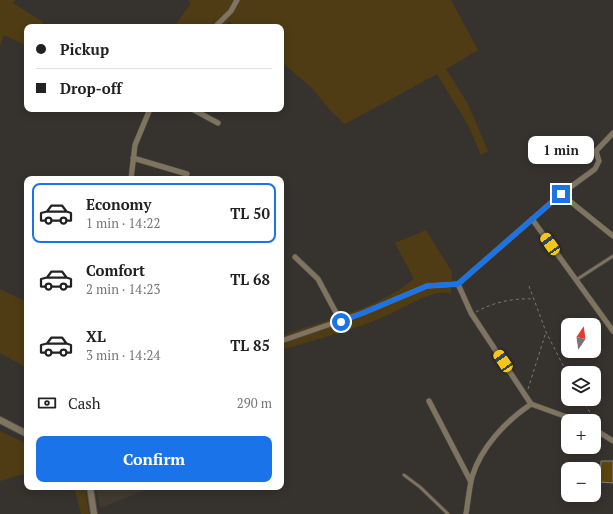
<!DOCTYPE html>
<html lang="en">
<head>
<meta charset="utf-8">
<style>
	body { margin:0; font-family:"PT Serif",serif; background:#f6f6f6; color:#222; height:100vh; display:flex; flex-direction:column; font-size:15px; white-space:nowrap }
	* { box-sizing:border-box; margin:0 }
	p { font-size:13px; color:#767676 }
	.icon { flex:none; width:22px; height:22px; fill:none; stroke:currentColor; stroke-width:2; stroke-linecap:round; stroke-linejoin:round }
	.map { position:relative; flex:1; overflow:hidden }
	.panel { position:absolute; left:24px; top:176px; width:260px; height:314px; display:flex; flex-direction:column; background:#fff; border-radius:8px; box-shadow:0 2px 10px #0003 }
	.panel>* { flex:none }
	.hud { position:absolute; left:24px; top:24px; width:260px; height:88px; border-radius:8px; box-shadow:0 2px 10px #0003; display:grid; align-content:center; height:88px; padding:0 12px; background:#fff }
	.needle { width:26px; rotate:13deg }
	.tools { position:absolute; left:561px; top:318px; display:grid; gap:8px }
	.tools a { display:grid; place-items:center; width:40px; height:40px; border-radius:8px; background:#fff; box-shadow:0 2px 10px #0003; font-size:20px }
	.end { position:absolute; width:18px; height:18px; margin:-9px; border:5px solid #1a73e8; background:#fff; box-shadow:0 0 0 2px #fff }
	.from { border-radius:50% }
	.bubble { position:absolute; height:28px; border-radius:8px; background:#fff; box-shadow:0 2px 10px #0003; font-size:13px; font-weight:700; line-height:28px; text-align:center }
	.car { position:absolute; width:12px; height:24px; margin:-12px -6px; border-radius:5px; box-shadow:0 0 3px 1px #0007; background:linear-gradient(#f5c518 24%,#345 0 40%,#f5c518 0 76%,#345 0 86%,#f5c518 0) }
	.hud b { display:flex; align-items:center; gap:14px; height:38px; font-size:15px }
	.hud b+b { border-top:1px solid #e0e0e0 }
	.hud i { width:10px; height:10px; background:#222 }
	ul { padding:7px 0 0; list-style:none }
	li { display:flex; align-items:center; gap:12px; height:60px; margin:0 8px 6px; padding:0 4px; border:2px solid transparent; border-radius:8px }
	li div { flex:1 }
	li b { display:block; font-size:15px }
	li em { font-style:normal; font-weight:700 }
	li.on { border-color:#1a73e8 }
	li>.icon { width:36px; height:36px; stroke-width:1.5 }
	.pay { display:flex; align-items:center; gap:10px; height:44px; padding:0 12px; font-size:15px }
	.pay p { margin-inline-start:auto }
	.cta { display:flex; gap:8px; margin-top:auto; padding:8px 12px }
	.cta a { flex:1; height:46px; border-radius:8px; background:#1a73e8; color:#fff; font-size:16px; font-weight:700; line-height:46px; text-align:center }
	.map>svg:first-child { display:block }
	.built { fill:#403a30 }
	.green { fill:#4f3c15 }
	.building { fill:#5d450e; stroke:#86837d }
	.lines { fill:none; stroke-linecap:round; stroke-linejoin:round }
	.service-casing { stroke:#53504d; stroke-width:4 }
	.minor-casing { stroke:#53504d; stroke-width:6 }
	.tertiary-casing { stroke:#53504d; stroke-width:8 }
	.path { stroke:#7a7774; stroke-width:1; stroke-dasharray:3 3; stroke-linecap:butt }
	.service { stroke:#7f745f; stroke-width:2.5 }
	.minor { stroke:#7f745f; stroke-width:5 }
	.tertiary { stroke:#7f745f; stroke-width:6 }
	.route { stroke:#1a73e8; stroke-width:5 }
</style>
</head>
<body>
<div class="map">
<svg width="613" height="514" viewBox="0 0 613 514">
	<rect width="100%" height="100%" fill="#36332f"/>
	<path class="built" d="M 96,487 L 153,487 L 100,508 Z"/>
	<path class="green" d="M 0,0 L 15,0 L 13,3 L 43,22 L 40,27 L 27,27 L 27,46 L 4,35 L 0,45 Z
		M 188,0 L 451,0 L 478,50 L 446,69 L 468,104 L 488,151 L 481,155 L 468,125 L 437,74 L 345,124 L 331,111 L 311,87 L 281,62 L 281,27 L 236,27 L 229,21 L 224,27 L 174,27 L 191,3 Z
		M 426,230 L 452,272 L 451,294 C 436,288 408,305 394,312 C 358,330 319,338 281,350 L 281,336 C 327,319 375,310 414,279 L 395,243 Z
		M 0,289 L 27,302 L 27,368 L 0,353 Z
		M 0,431 L 27,444 L 27,473 L 0,481 Z
		M 74,487 L 85,487 L 89,514 L 81,514 Z"/>
	<path class="building" d="M 601,461 L 613,461 L 613,483 L 600,482 Z"/>
	<g class="lines">
		<defs>
			<path id="service" d="M 576,280 L 613,256
				M 404,475 L 420,487 L 448,514"/>
			<path id="minor" d="M 215,27 L 231,11 L 237,0
				M 192,109 L 218,123
				M 133,158 L 187,174
				M 131,179 L 135,145 L 150,109
				M 561,194 L 613,236
				M 532,219 L 613,331
				M 295,257 L 318,279 L 341,322
				M 458,284 L 471,313 L 531,404 L 578,421
				M 281,341 L 363,313 L 427,286 L 458,284 L 561,194 L 595,169 L 599,161 L 596,151 L 613,133
				M 429,401 L 471,482
				M 594,429 L 613,441
				M 466,514 C 468,502 469,489 472,477 C 481,447 506,421 531,404"/>
			<path id="tertiary" d="M 0,420 L 27,434
				M 90,487 L 94,514"/>
		</defs>
		<use href="#service" class="service-casing"/>
		<use href="#minor" class="minor-casing"/>
		<use href="#tertiary" class="tertiary-casing"/>
		<path class="path" d="M 529,286 L 546,332 L 568,375
			M 476,312 C 494,302 513,298 533,299
			M 528,389 L 546,332
			M 582,399 L 597,424"/>
		<use href="#service" class="service"/>
		<use href="#minor" class="minor"/>
		<use href="#tertiary" class="tertiary"/>
	</g>
	<g class="lines">
		<path class="route" d="M 341,322 L 427,286 L 458,284 L 561,194"/>
	</g>
</svg>
<div class="tools">
<a><svg class="needle" viewBox="-14 -14 28 28"><path d="M0-13l5 13h-10z" fill="#e53935"/><path d="M0 13l5-13h-10z" fill="#767676"/></svg></a>
<a><svg class="icon" aria-label="layers" viewBox="0 0 24 24"><path d="M12 4l9 5-9 5-9-5zM3 14l9 5 9-5"/></svg></a>
<a>+</a>
<a>−</a>
</div>
<i class="end from" style="left:341px;top:322px"></i>
<i class="end" style="left:561px;top:194px"></i>
<div class="bubble" style="left:528px;top:136px;width:66px">1 min</div>
<i class="car" style="left:550px;top:244px;rotate:325deg"></i>
<i class="car" style="left:503px;top:361px;rotate:326deg"></i>
<div class="hud">
<b><i class="from"></i>Pickup</b>
<b><i></i>Drop-off</b>
</div>
<section class="panel">
<ul>
<li class="on"><svg class="icon" aria-label="car" viewBox="0 0 24 24"><path d="M5 17H2v-5l4-1 3-4h7l3 4 3 1v5h-3M9 17h6M6 11h13"/><circle cx="7" cy="17" r="2"/><circle cx="17" cy="17" r="2"/></svg><div><b>Economy</b><p>1 min · 14:22</p></div><em>TL 50</em></li>
<li><svg class="icon" aria-label="car" viewBox="0 0 24 24"><path d="M5 17H2v-5l4-1 3-4h7l3 4 3 1v5h-3M9 17h6M6 11h13"/><circle cx="7" cy="17" r="2"/><circle cx="17" cy="17" r="2"/></svg><div><b>Comfort</b><p>2 min · 14:23</p></div><em>TL 68</em></li>
<li><svg class="icon" aria-label="car" viewBox="0 0 24 24"><path d="M5 17H2v-5l4-1 3-4h7l3 4 3 1v5h-3M9 17h6M6 11h13"/><circle cx="7" cy="17" r="2"/><circle cx="17" cy="17" r="2"/></svg><div><b>XL</b><p>3 min · 14:24</p></div><em>TL 85</em></li>
</ul>
<div class="pay"><svg class="icon" aria-label="cash" viewBox="0 0 24 24"><path d="M3 7h18v10H3z"/><circle cx="12" cy="12" r="2"/></svg>Cash<p>290 m</p></div>
<div class="cta"><a>Confirm</a></div>
</section>
</div>
</body>
</html>
